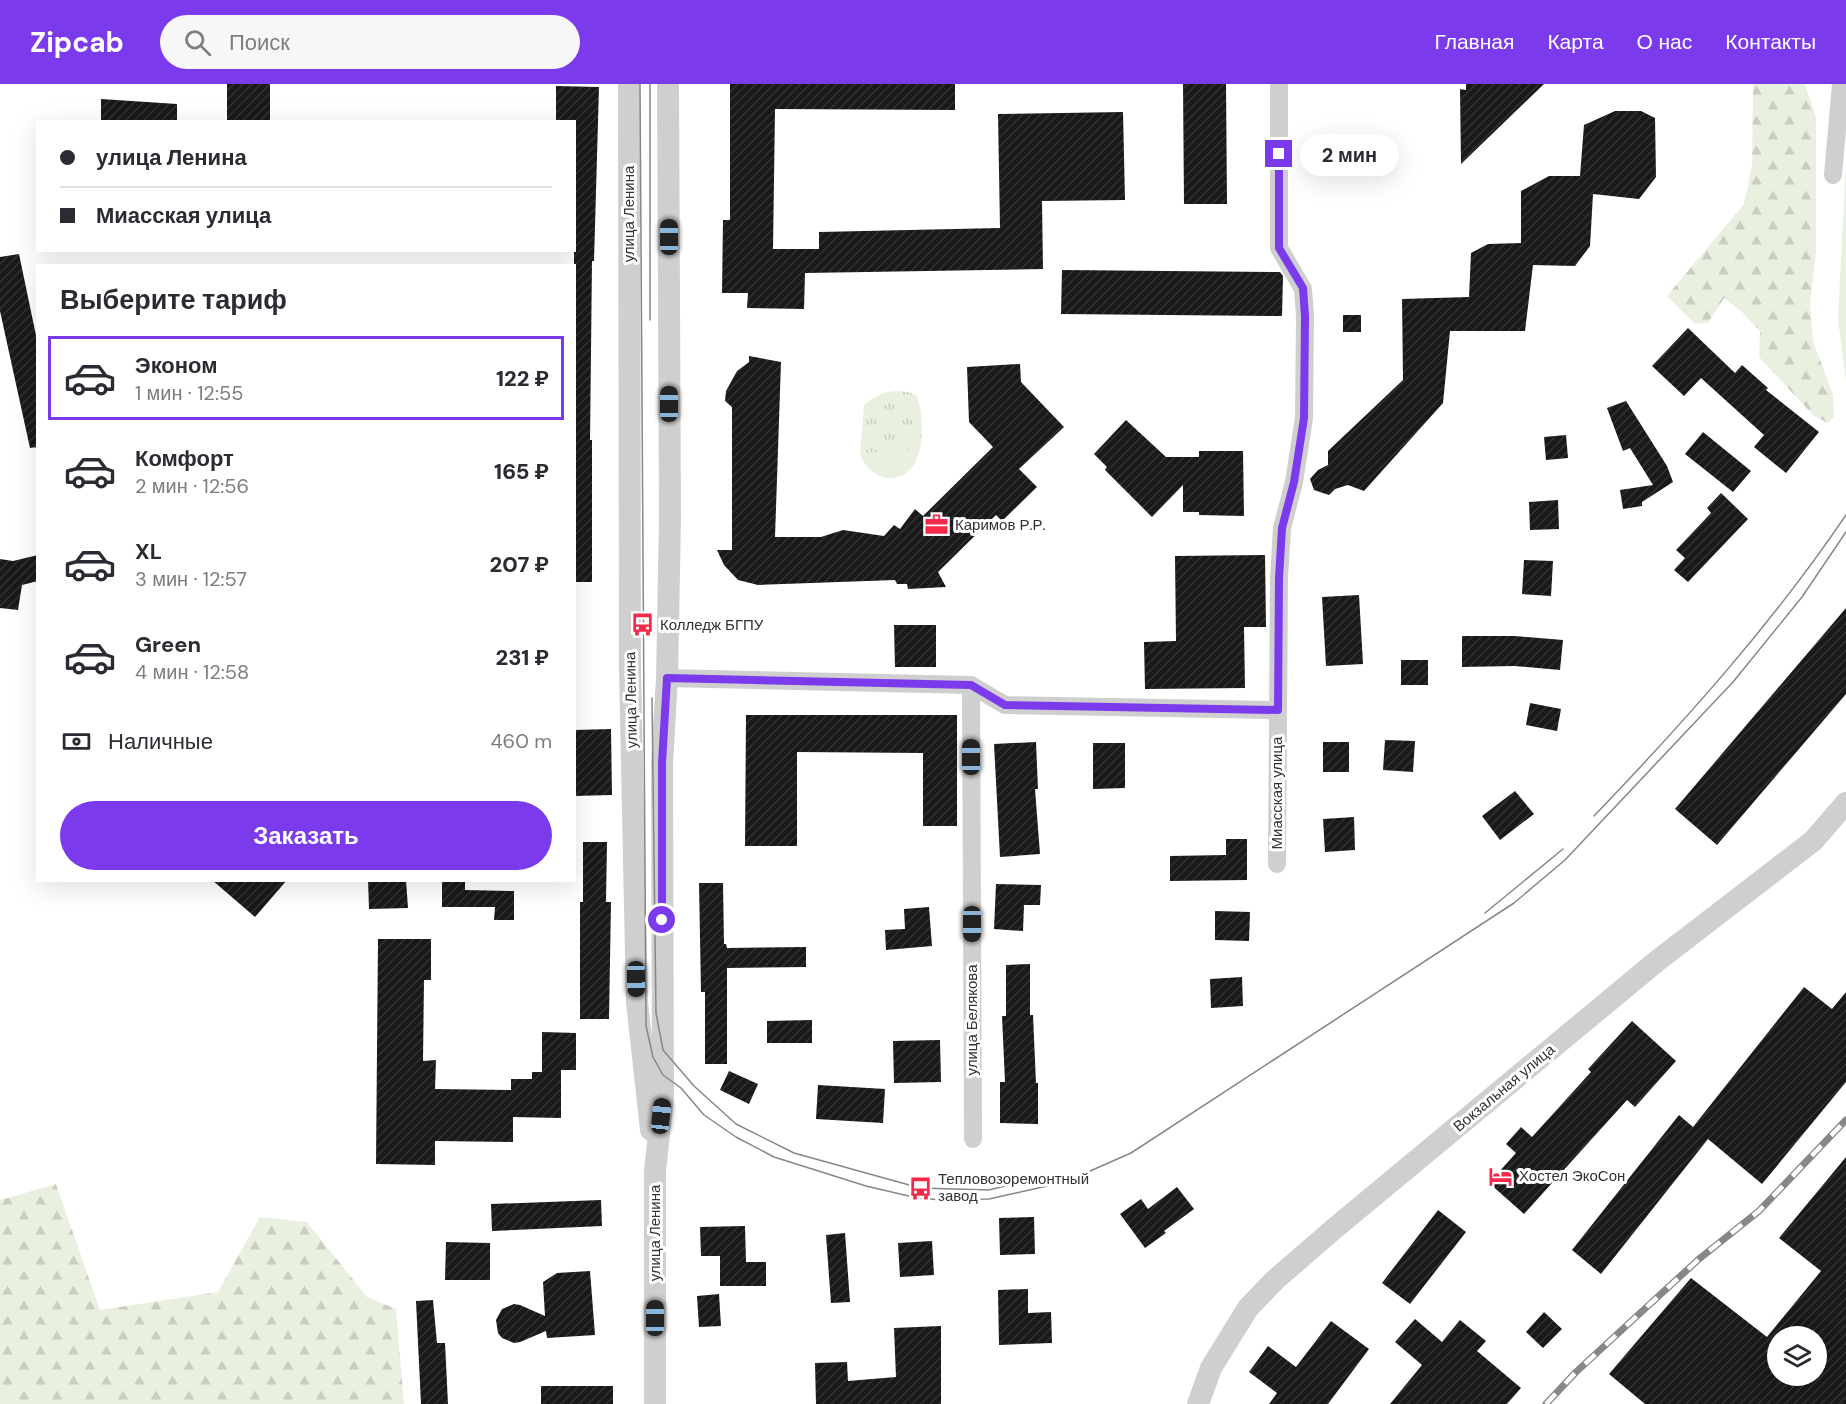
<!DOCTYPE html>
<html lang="ru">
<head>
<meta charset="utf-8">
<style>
	body { margin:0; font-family:"DM Sans",sans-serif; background:#f7f7f7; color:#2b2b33; height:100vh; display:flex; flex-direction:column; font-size:22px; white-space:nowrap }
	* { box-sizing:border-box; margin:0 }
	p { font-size:20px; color:#7c7c81 }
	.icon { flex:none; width:33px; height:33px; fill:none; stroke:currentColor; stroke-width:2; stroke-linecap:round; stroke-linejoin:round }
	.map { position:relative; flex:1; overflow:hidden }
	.drawer { position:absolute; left:36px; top:180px; width:540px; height:618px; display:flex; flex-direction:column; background:#fff; border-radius:0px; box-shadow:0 6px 24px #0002 }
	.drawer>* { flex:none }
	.guide { position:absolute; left:36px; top:36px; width:540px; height:132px; border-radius:0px; box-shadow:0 6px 24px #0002; display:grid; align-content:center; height:132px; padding:0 24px; background:#fff }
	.fabs { position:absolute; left:1767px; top:1242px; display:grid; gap:12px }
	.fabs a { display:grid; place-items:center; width:60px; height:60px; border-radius:50%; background:#fff; box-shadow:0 6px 24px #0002; font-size:30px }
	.end { position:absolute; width:27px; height:27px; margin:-14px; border:8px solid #7c3aed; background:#fff; box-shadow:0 0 0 3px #fff }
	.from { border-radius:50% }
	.bubble { position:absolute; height:42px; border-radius:21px; background:#fff; box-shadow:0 6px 24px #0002; font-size:20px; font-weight:800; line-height:42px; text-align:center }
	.car { position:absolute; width:18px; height:36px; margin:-18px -9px; border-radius:8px; box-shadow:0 0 4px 2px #0007; background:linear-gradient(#222 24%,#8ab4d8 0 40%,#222 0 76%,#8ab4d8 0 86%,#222 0) }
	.guide b { display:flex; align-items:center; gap:21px; height:57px; font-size:22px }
	.guide b+b { border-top:2px solid #e1e1e2 }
	.guide i { width:15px; height:15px; background:#2b2b33 }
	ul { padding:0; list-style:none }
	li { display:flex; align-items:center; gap:18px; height:84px; margin:0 12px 9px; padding:0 12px; border:3px solid transparent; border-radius:0px }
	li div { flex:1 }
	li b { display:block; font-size:22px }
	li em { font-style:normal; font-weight:800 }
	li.active { border-color:#7c3aed }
	li>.icon { width:54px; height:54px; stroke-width:1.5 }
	h2 { padding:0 24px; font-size:27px; line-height:72px }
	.pay { display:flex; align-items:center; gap:15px; height:66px; padding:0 24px; font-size:22px }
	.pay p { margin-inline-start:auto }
	.button { display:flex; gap:12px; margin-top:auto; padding:12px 24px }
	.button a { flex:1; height:69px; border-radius:36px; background:#7c3aed; color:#fff; font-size:24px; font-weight:800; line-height:69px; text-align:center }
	header { display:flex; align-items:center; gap:36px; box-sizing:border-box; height:84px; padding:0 30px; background:#7c3aed; color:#fff }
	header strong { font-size:28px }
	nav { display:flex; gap:33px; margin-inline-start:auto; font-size:21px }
	.search { width:420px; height:54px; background:#f7f7f7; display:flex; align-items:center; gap:15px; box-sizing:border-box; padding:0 21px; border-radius:33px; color:#7c7c81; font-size:22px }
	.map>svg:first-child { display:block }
	.grass { fill:#eaf0e0 }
	.forest { fill:url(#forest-firs) }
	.park { fill:url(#park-tufts) }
	.building { fill:url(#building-hatch); fill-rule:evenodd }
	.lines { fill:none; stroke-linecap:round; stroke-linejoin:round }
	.minor { stroke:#cfcfcf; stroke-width:18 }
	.tertiary { stroke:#cfcfcf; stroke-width:22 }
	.tram { stroke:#878787; stroke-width:1.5 }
	.rail-casing { stroke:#878787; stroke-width:7 }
	.rail { stroke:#fff; stroke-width:4.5; stroke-dasharray:14; stroke-linecap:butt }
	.route { stroke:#7c3aed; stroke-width:8 }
	.labels { text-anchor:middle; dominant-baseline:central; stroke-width:6; stroke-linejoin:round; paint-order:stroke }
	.street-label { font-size:15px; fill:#323232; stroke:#fff }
	.poi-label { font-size:15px; fill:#323232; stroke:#fff; text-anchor:start }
</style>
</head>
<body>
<header>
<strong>Zipcab</strong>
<div class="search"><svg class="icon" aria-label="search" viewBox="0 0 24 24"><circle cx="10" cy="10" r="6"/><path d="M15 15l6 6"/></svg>Поиск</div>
<nav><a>Главная</a><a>Карта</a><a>О нас</a><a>Контакты</a></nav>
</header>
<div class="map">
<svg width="1846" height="1320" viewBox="0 0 1846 1320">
	<defs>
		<pattern id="forest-firs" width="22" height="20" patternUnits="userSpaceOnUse" patternTransform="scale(1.5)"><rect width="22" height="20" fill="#eaf0e0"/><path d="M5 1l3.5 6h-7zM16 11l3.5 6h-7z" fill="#c9cec1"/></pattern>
		<pattern id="park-tufts" width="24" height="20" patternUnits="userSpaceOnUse" patternTransform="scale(1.5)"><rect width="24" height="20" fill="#eaf0e0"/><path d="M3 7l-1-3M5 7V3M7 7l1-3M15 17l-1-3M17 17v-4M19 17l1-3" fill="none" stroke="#c9cec1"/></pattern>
		<pattern id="building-hatch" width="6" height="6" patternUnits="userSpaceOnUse" patternTransform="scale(1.5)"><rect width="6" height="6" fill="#191919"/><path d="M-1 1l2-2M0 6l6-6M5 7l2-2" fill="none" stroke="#323232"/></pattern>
	</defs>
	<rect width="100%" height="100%" fill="#fff"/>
	<path class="grass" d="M 1846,76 L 1846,298 L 1838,235 Z
		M 920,365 C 917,374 914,384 905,390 C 886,401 865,388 860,369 Z"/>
	<path class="forest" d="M 1753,0 L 1805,0 L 1816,33 L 1816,169 L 1810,220 L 1813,257 L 1833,311 L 1834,332 L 1828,339 L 1814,332 L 1759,273 L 1760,247 L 1742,228 L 1724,214 L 1708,239 L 1695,240 L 1667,212 L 1744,120 L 1752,81 Z
		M 56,1100 L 100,1226 L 218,1208 L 260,1133 L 307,1138 L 367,1213 L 396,1225 L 404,1320 L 0,1320 L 0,1116 Z"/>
	<path class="park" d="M 897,307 L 909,308 L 917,312 C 923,330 923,347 920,365 L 860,369 L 864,321 C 874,312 883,308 897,307 Z"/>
	<path class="building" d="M 227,0 L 270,0 L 270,38 L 227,38 Z
		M 730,0 L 955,0 L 955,26 L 775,25 L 773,165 L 819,165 L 819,148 L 1000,144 L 998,30 L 1123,28 L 1125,116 L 1042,117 L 1043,185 L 805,189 L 804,225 L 747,224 L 748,209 L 722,209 L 723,136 L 730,136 Z
		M 1183,0 L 1226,0 L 1227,120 L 1184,120 Z
		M 1466,0 L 1544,0 L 1461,80 L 1460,5 L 1466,6 Z
		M 556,2 L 599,3 L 594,177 L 592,177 L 590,356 L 592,356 L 592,498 L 574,498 L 574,38 L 556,38 Z
		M 101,15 L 177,20 L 177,38 L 101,38 Z
		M 1615,27 L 1641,27 L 1655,34 L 1656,93 L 1639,115 L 1593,110 L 1590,162 L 1575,182 L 1533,181 L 1525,247 L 1450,247 L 1443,319 L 1364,407 L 1348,401 L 1335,405 L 1329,411 L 1314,406 L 1310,395 L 1318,386 L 1328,381 L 1328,367 L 1403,296 L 1402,215 L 1469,213 L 1471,169 L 1488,160 L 1521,159 L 1521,107 L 1549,92 L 1580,92 L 1584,41 Z
		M 19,170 L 38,261 L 38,363 L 30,364 L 0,227 L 0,173 Z
		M 1062,186 L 1280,188 L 1283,192 L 1282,232 L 1061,230 Z
		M 1343,231 L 1361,231 L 1361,248 L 1343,248 Z
		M 1688,244 L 1735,289 L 1742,281 L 1768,304 L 1766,306 L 1819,348 L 1786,389 L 1754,363 L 1764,351 L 1701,294 L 1684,312 L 1652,282 Z
		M 749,272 L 781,278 L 775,453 L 821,453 L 843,446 L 884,452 L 894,441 L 900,445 L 915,425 L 923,432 L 993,363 L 969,338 L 967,283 L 1020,280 L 1021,298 L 1064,343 L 1019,385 L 1037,403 L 1002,437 L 996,431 L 938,488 L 946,503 L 908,505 L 907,500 L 897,500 L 895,496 L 758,501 L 738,496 L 724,481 L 717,466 L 732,466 L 732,323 L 725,317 L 726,307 L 737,287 L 749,278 Z
		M 1626,317 L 1667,382 L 1673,398 L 1642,418 L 1642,422 L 1623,425 L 1620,406 L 1653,401 L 1630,364 L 1623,367 L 1607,324 Z
		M 1126,336 L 1166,373 L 1199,373 L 1199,367 L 1243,367 L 1244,432 L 1199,431 L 1199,428 L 1183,428 L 1183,401 L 1152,433 L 1105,386 L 1107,383 L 1094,370 Z
		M 1703,348 L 1751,387 L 1733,408 L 1685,370 Z
		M 1566,351 L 1568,374 L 1546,376 L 1544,353 Z
		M 1721,409 L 1748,435 L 1688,498 L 1674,486 L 1685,474 L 1676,466 L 1711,429 L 1707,424 Z
		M 1558,416 L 1559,445 L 1530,446 L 1529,418 Z
		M 38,471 L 38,497 L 22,501 L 18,526 L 0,524 L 0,475 L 13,477 Z
		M 1265,471 L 1266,543 L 1244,543 L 1245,604 L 1145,605 L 1144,558 L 1176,557 L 1175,472 Z
		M 1524,476 L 1553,477 L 1551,512 L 1522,510 Z
		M 1359,511 L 1363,580 L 1326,582 L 1322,513 Z
		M 1846,524 L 1846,610 L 1717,761 L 1675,725 Z
		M 894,541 L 936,541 L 936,583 L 895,583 Z
		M 1462,552 L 1515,552 L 1563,556 L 1560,586 L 1514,582 L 1462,583 Z
		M 1401,576 L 1428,576 L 1428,601 L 1401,601 Z
		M 1530,619 L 1561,625 L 1557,647 L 1526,641 Z
		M 746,631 L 957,631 L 957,742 L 923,742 L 923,669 L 797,668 L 797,762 L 745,762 Z
		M 611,645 L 612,711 L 574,712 L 574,646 Z
		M 1385,656 L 1415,657 L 1413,688 L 1383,686 Z
		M 1036,658 L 1038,705 L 1035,705 L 1040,770 L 1000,773 L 994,660 Z
		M 1323,658 L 1349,658 L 1349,688 L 1323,688 Z
		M 1093,659 L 1125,659 L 1125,704 L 1093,705 Z
		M 1515,707 L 1534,730 L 1500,756 L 1482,732 Z
		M 1354,733 L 1355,766 L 1325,768 L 1323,735 Z
		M 1226,755 L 1247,755 L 1247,796 L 1170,797 L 1170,772 L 1226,771 Z
		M 583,758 L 607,758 L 606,818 L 611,818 L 609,935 L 580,935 L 580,818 L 583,818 Z
		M 212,796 L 287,796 L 255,833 Z
		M 368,796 L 406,796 L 408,824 L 369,825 Z
		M 442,797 L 465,797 L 465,806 L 514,807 L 514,836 L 494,836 L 495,823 L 442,823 Z
		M 699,799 L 723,799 L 724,860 L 726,860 L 727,864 L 806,863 L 806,883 L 727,884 L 727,980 L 705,980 L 705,908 L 701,908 Z
		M 996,800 L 1041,801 L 1040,821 L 1024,821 L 1023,847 L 994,845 Z
		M 929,823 L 932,862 L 886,866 L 885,846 L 905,845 L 904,825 Z
		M 1215,827 L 1250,828 L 1249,857 L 1215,856 Z
		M 378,855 L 431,855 L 431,896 L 424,896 L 423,977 L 436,976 L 435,1005 L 511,1006 L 511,995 L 532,995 L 532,988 L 542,988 L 542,948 L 576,949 L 576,986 L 561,986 L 561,1034 L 513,1033 L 513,1058 L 435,1057 L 435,1081 L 376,1080 Z
		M 1030,880 L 1030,931 L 1033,931 L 1036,999 L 1038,999 L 1038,1040 L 1000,1039 L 1000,998 L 1005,998 L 1002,932 L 1006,932 L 1006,881 Z
		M 1242,893 L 1243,922 L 1211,924 L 1210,895 Z
		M 1804,903 L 1832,925 L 1846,908 L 1846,998 L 1762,1100 L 1708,1055 L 1601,1190 L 1572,1166 L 1679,1031 L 1693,1043 Z
		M 812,936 L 812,959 L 767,959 L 767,937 Z
		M 1632,937 L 1676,977 L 1635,1023 L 1627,1016 L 1524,1130 L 1489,1099 L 1516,1069 L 1506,1060 L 1521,1043 L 1532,1053 L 1591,988 L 1588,985 Z
		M 940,956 L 941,998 L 894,999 L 893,957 Z
		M 729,987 L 758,1000 L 749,1020 L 720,1006 Z
		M 818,1001 L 885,1005 L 883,1039 L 816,1035 Z
		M 1846,1073 L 1846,1320 L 1645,1320 L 1609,1290 L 1691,1194 L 1767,1253 L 1821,1187 L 1779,1154 ZM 1778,1252 L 1816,1252 L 1816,1292 L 1778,1292 Z
		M 1177,1103 L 1194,1125 L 1164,1147 L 1166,1149 L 1145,1164 L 1120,1130 L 1141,1115 L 1148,1125 Z
		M 601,1116 L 602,1142 L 492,1147 L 491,1120 Z
		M 1438,1126 L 1466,1148 L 1410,1220 L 1382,1199 Z
		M 1034,1133 L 1035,1170 L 1000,1171 L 999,1134 Z
		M 745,1142 L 746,1178 L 766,1178 L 766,1202 L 720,1202 L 720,1172 L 701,1172 L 700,1143 Z
		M 845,1149 L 850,1218 L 831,1219 L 826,1151 Z
		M 932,1157 L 934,1191 L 900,1193 L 898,1159 Z
		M 446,1158 L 490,1159 L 490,1196 L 445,1196 Z
		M 590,1187 L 595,1251 L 547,1254 L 546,1247 L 520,1258 L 514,1259 L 502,1254 L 498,1249 L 496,1236 L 502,1225 L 514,1220 L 520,1221 L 545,1232 L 543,1198 L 557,1189 Z
		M 1028,1205 L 1028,1229 L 1051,1228 L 1052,1259 L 999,1261 L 998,1206 Z
		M 719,1210 L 721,1242 L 699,1243 L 697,1212 Z
		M 433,1216 L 437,1259 L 445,1259 L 448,1320 L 421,1320 L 416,1217 Z
		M 1544,1228 L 1562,1245 L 1543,1264 L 1526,1248 Z
		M 1415,1235 L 1442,1258 L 1460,1236 L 1486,1257 L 1477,1267 L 1521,1304 L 1507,1320 L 1390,1320 L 1422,1281 L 1395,1258 Z
		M 1331,1237 L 1369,1265 L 1328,1320 L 1269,1320 L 1277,1309 L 1249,1288 L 1268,1262 L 1296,1283 Z
		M 941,1242 L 941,1320 L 816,1320 L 815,1279 L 847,1278 L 848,1297 L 896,1293 L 894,1244 Z
		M 541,1302 L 613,1302 L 613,1320 L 541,1320 Z"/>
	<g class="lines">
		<path class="minor" d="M 1833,91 L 1841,0
			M 667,594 L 971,601 L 1005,621 L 1278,626
			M 971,601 L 973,1055
			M 1277,780 L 1279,494 L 1282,444 L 1294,398 L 1304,334 L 1305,232 L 1303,205 L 1279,164 L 1279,0"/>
		<path class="tertiary" d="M 629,0 L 630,585 L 637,918 L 651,1046
			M 655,1320 L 655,1087 L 663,1013 L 662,679 L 667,594 L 670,434 L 668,0
			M 1198,1320 L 1211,1284 L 1248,1224 L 1275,1196 L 1335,1144 L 1657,877 L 1813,757 L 1846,719"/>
		<path class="tram" d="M 640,0 L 646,942 L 653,973 L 663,991 L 681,1004 L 704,1031 L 736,1053 L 774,1073 L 866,1102 L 913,1113 L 940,1116 L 989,1115 L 1065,1098 L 1131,1069 L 1514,819 L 1565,776 L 1733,598 L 1802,513 L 1846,448
			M 650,0 L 650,236
			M 652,614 L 656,929 L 663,966 L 694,1002 L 736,1040 L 794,1069 L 920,1104 L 989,1106 L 1005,1102
			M 1594,732 C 1685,637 1773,539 1846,431
			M 1485,829 L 1563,765"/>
		<defs>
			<path id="rail" d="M 1546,1320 L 1576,1288 L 1699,1175 L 1759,1127 L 1846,1036"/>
		</defs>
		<use href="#rail" class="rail-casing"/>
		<use href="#rail" class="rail"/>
	</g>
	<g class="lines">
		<path class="route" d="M 662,836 L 662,679 L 667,594 L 971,601 L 1005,621 L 1278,626 L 1279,494 L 1282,444 L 1294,398 L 1304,334 L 1305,232 L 1303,204 L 1279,164 L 1279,70"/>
	</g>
	<defs>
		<symbol id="office-bare" viewBox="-9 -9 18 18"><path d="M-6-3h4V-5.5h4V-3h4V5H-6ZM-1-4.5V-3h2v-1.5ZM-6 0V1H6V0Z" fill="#f52949" stroke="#fff" stroke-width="2.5" paint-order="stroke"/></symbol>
		<symbol id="bus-bare" viewBox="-9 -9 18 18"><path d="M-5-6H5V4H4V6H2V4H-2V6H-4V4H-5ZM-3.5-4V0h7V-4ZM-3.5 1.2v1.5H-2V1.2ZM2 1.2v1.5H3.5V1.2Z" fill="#f52949" stroke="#fff" stroke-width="2.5" paint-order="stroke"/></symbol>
		<symbol id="hotel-bare" viewBox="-9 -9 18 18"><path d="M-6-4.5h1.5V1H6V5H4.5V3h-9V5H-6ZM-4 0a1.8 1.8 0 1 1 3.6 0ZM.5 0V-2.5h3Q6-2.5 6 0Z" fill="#f52949" stroke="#fff" stroke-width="2.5" paint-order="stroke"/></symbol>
	</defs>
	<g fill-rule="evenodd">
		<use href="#office-bare" x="920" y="424" width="33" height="33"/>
		<use href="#bus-bare" x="626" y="524" width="33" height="33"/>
		<use href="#hotel-bare" x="1484" y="1076" width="33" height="33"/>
		<use href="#bus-bare" x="904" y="1088" width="33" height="33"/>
	</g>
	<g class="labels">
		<g class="street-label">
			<text transform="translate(629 130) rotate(-90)">улица Ленина</text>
			<text transform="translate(631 616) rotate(-91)">улица Ленина</text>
			<text transform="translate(1277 709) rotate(-90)">Миасская улица</text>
			<text transform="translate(972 936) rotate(-90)">улица Белякова</text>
			<text transform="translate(1504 1004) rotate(-40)">Вокзальная улица</text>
			<text transform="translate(655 1149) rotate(-90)">улица Ленина</text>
		</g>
		<g class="poi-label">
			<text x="955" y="441">Каримов Р.Р.</text>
			<text x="660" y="541">Колледж БГПУ</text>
			<text x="1519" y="1092">Хостел ЭкоСон</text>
			<text x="938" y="1095">Тепловозоремонтный<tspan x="938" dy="17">завод</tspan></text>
		</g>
	</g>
</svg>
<div class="fabs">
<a><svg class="icon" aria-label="layers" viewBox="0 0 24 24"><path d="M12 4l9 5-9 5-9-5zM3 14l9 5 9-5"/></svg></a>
</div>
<i class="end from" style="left:662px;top:836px"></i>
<i class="end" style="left:1279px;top:70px"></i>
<div class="bubble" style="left:1300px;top:50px;width:99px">2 мин</div>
<i class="car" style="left:669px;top:153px;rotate:0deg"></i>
<i class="car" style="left:669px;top:320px;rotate:0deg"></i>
<i class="car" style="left:971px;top:673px;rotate:0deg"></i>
<i class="car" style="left:972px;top:840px;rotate:180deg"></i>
<i class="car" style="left:636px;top:895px;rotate:179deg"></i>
<i class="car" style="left:661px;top:1032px;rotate:6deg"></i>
<i class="car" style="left:655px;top:1234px;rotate:0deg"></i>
<div class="guide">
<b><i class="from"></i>улица Ленина</b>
<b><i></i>Миасская улица</b>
</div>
<section class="drawer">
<h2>Выберите тариф</h2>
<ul>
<li class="active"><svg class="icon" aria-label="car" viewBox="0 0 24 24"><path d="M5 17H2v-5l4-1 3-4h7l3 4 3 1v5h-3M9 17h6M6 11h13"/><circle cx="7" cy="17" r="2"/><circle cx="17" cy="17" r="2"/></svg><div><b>Эконом</b><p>1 мин · 12:55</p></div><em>122 ₽</em></li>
<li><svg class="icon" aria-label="car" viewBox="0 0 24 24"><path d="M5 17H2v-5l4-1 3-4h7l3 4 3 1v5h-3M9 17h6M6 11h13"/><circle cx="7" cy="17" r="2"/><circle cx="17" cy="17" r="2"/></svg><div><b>Комфорт</b><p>2 мин · 12:56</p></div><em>165 ₽</em></li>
<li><svg class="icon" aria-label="car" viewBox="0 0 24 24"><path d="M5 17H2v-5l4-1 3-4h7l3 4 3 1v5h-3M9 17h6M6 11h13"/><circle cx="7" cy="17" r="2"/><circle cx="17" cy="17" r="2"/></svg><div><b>XL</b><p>3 мин · 12:57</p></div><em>207 ₽</em></li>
<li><svg class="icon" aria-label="car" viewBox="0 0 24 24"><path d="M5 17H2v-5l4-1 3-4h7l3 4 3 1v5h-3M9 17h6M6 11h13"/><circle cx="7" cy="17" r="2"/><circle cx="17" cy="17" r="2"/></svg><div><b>Green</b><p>4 мин · 12:58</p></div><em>231 ₽</em></li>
</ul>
<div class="pay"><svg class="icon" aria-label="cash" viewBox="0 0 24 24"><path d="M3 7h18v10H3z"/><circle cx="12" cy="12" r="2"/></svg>Наличные<p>460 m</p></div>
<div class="button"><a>Заказать</a></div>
</section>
</div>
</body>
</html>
